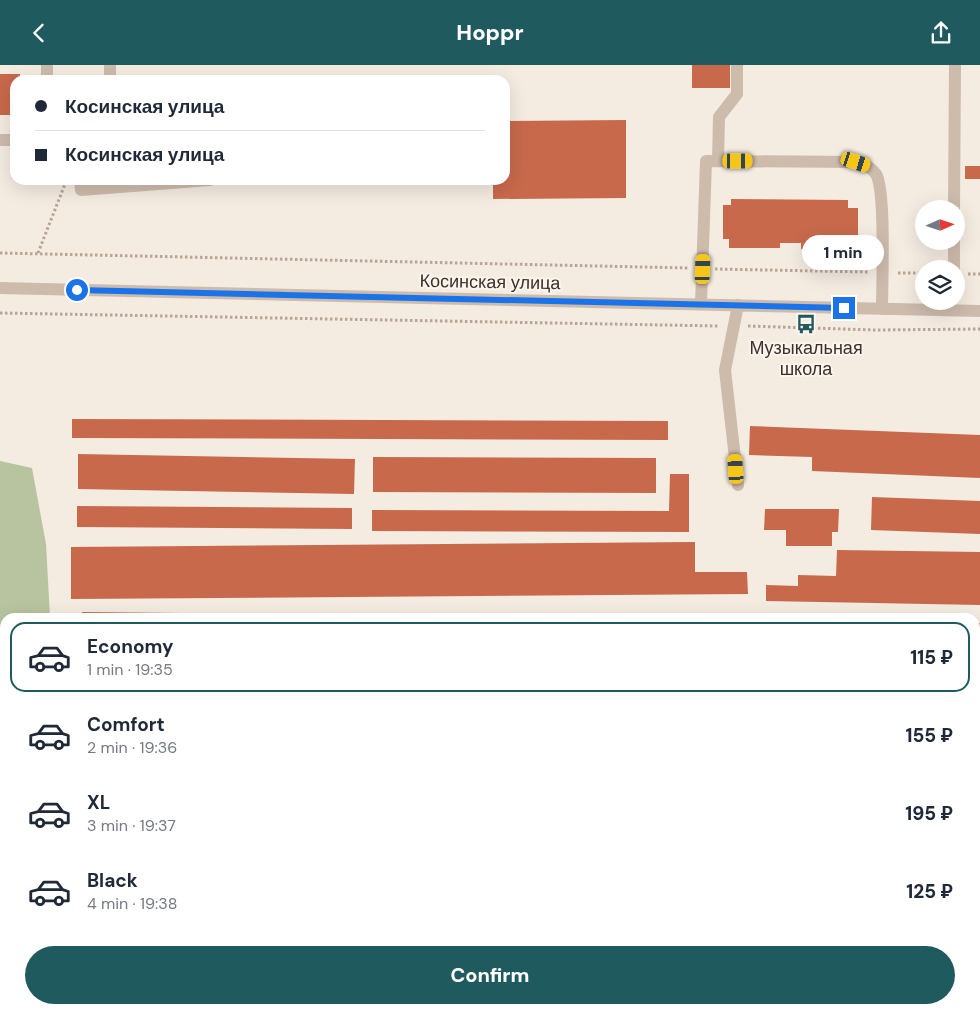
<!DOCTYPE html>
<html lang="en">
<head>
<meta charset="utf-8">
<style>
	body { margin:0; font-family:"DM Sans",sans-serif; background:#f2f2f3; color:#1f2937; height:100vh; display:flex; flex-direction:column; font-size:19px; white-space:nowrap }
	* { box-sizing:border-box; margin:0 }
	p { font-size:16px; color:#747a83 }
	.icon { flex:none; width:28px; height:28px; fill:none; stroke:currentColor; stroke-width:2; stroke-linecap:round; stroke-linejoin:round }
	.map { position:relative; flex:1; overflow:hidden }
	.drawer { position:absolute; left:0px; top:548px; width:980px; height:401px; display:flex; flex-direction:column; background:#fff; border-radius:15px 15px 0 0; box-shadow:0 5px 20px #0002 }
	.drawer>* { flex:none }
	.guide { position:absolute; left:10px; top:10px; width:500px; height:110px; border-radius:15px; box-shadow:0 5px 20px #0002; display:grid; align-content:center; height:110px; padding:0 25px; background:#fff }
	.needle { width:32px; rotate:87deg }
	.tools { position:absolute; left:915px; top:135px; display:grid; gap:10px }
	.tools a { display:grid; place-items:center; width:50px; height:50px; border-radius:50%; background:#fff; box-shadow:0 5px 20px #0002; font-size:25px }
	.end { position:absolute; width:22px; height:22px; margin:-11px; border:6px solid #1a73e8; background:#fff; box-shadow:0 0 0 2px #fff }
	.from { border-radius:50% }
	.bubble { position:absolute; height:35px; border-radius:18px; background:#fff; box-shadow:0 5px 20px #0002; font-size:16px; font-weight:800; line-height:35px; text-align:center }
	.car { position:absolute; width:15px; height:30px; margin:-15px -8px; border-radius:6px; box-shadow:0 0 4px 1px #0007; background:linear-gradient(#f5c518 24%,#345 0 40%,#f5c518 0 76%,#345 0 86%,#f5c518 0) }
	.guide b { display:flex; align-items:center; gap:18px; height:48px; font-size:19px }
	.guide b+b { border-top:1px solid #e0e1e3 }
	.guide i { width:12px; height:12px; background:#1f2937 }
	ul { padding:9px 0 0; list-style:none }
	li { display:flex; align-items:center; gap:15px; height:70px; margin:0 10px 8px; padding:0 15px; border:2px solid transparent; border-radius:15px }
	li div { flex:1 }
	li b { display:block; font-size:19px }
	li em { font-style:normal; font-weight:800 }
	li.on { border-color:#1f5a5e }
	li>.icon { width:45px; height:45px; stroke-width:1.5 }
	.button { display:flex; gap:10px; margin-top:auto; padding:10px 25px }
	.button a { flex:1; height:58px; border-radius:30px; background:#1f5a5e; color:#fff; font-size:20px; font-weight:800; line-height:58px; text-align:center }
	header { display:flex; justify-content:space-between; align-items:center; height:65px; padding:0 25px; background:#1f5a5e; color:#fff; font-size:22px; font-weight:800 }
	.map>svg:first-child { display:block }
	.green { fill:#b8c4a0 }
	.building { fill:#c8694b }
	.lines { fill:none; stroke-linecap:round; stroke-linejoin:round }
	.path { stroke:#b9a596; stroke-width:3; stroke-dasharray:2.5 2.5; stroke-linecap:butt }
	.minor { stroke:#cdbbac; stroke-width:12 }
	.highway { stroke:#5c4a42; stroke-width:15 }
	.route { stroke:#1a73e8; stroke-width:6 }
	.labels { text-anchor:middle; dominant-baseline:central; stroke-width:4; stroke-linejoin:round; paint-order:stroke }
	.street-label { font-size:18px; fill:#3b302b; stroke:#fbf5ee }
	.poi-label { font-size:18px; fill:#3b302b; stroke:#fbf5ee }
</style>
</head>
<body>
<header><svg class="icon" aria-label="back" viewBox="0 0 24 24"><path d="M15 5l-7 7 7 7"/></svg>Hoppr<svg class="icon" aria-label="share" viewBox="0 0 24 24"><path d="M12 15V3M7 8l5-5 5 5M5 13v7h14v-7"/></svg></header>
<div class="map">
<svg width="980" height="948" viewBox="0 0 980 948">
	<rect width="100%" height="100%" fill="#f4ebe1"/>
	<path class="green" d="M 0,396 L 32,403 L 46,479 L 50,552 L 5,552 L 5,658 L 0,659 Z
		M 286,944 L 463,944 L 461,948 L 306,948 Z"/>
	<path class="building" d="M 692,0 L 730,0 L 730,23 L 692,23 Z
		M 0,9 L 20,9 L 20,15 L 15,15 L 15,50 L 0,50 Z
		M 626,55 L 626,133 L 493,134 L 493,115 L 505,115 L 505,56 Z
		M 965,101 L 980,101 L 980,114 L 965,114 Z
		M 731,134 L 848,135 L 848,143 L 858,143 L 858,179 L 849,179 L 849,184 L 801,184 L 801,178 L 780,178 L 780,183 L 729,183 L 729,174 L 723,174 L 723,140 L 731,140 Z
		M 72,354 L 668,356 L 668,375 L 72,373 Z
		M 750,361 L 980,370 L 980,413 L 812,406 L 812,392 L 749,390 Z
		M 78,389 L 355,394 L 354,429 L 78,424 Z
		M 373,392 L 656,393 L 656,428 L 373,427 Z
		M 670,409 L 689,409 L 689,467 L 372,466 L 372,445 L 669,446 Z
		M 872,432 L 980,436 L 980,469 L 871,465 Z
		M 77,441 L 352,443 L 352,464 L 77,462 Z
		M 765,444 L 839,444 L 838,467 L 832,467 L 832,481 L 786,481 L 786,465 L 764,465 Z
		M 695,477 L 695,507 L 747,507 L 748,529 L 71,534 L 71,482 Z
		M 837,485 L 980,487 L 980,540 L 766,536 L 766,520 L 798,521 L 798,510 L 836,511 Z
		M 82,547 L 486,551 L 486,552 L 82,552 Z
		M 975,558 L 980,558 L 980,592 L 975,592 Z
		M 975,610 L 980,610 L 980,628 L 975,628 Z"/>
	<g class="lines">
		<path class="path" d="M 0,188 L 689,203
			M 38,188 L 65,119
			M 715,204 L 869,207
			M 898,208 L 924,208
			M 968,209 L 980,209
			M 0,248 L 719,261
			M 748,261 L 875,265 L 980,264
			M 0,909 L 5,910
			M 152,944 L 164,948"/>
		<path class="minor" d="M 47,0 L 47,15
			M 110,0 L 110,15
			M 0,75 L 15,75
			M 718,96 L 719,52 L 737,29 L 737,0
			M 80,115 L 81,125 L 210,115
			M 954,144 L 955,0
			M 954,204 L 954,176
			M 0,223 L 980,246
			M 701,239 L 706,96 L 857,97 C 865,100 871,102 876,109 C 886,125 882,219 882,244
			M 738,420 L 725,305 L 738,240"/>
		<path class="highway" d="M 0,710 L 5,710
			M 975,725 L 980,725
			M 0,783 L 5,783
			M 975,798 L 980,798"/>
	</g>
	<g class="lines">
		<path class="route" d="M 77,225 L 844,243"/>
	</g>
	<defs>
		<symbol id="bus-bare" viewBox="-9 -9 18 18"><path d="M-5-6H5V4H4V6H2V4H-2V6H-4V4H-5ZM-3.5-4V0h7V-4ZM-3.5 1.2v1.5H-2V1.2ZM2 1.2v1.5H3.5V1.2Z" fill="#1f5a5e" stroke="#fbf5ee" stroke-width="2.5" paint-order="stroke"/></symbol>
	</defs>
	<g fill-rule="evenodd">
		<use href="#bus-bare" x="792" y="245" width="28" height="28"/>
	</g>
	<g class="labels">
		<g class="street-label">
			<text transform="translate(490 217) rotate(1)">Косинская улица</text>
		</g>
		<g class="poi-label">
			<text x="806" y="283">Музыкальная<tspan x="806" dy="21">школа</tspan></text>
		</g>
	</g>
</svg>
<div class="tools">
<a><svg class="needle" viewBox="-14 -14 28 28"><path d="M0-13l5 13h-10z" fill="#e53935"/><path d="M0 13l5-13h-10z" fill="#747a83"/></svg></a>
<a><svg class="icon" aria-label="layers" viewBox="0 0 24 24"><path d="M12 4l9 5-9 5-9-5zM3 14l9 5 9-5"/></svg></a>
</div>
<i class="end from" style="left:77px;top:225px"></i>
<i class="end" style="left:844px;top:243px"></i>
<div class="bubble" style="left:802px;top:170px;width:82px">1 min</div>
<i class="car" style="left:738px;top:96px;rotate:90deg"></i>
<i class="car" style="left:856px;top:97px;rotate:108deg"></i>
<i class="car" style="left:703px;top:204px;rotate:2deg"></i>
<i class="car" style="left:736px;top:404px;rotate:356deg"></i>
<div class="guide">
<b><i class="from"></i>Косинская улица</b>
<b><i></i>Косинская улица</b>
</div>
<section class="drawer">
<ul>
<li class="on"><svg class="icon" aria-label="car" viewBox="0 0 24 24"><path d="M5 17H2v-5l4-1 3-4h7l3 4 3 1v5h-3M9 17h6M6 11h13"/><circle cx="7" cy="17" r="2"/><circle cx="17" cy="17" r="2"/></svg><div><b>Economy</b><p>1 min · 19:35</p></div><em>115 ₽</em></li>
<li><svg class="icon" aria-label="car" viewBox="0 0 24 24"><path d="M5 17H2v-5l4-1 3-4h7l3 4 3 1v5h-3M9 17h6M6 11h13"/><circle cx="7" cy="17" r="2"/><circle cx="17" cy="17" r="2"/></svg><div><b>Comfort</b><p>2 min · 19:36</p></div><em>155 ₽</em></li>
<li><svg class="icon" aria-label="car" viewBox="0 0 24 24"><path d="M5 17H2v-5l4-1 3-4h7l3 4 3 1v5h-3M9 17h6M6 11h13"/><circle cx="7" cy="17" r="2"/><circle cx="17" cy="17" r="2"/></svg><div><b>XL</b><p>3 min · 19:37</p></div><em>195 ₽</em></li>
<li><svg class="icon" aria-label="car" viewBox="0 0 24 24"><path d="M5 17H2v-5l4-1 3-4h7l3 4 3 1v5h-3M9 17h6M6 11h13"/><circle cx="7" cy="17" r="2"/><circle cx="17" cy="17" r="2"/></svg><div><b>Black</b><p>4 min · 19:38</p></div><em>125 ₽</em></li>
</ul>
<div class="button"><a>Confirm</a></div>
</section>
</div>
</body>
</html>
